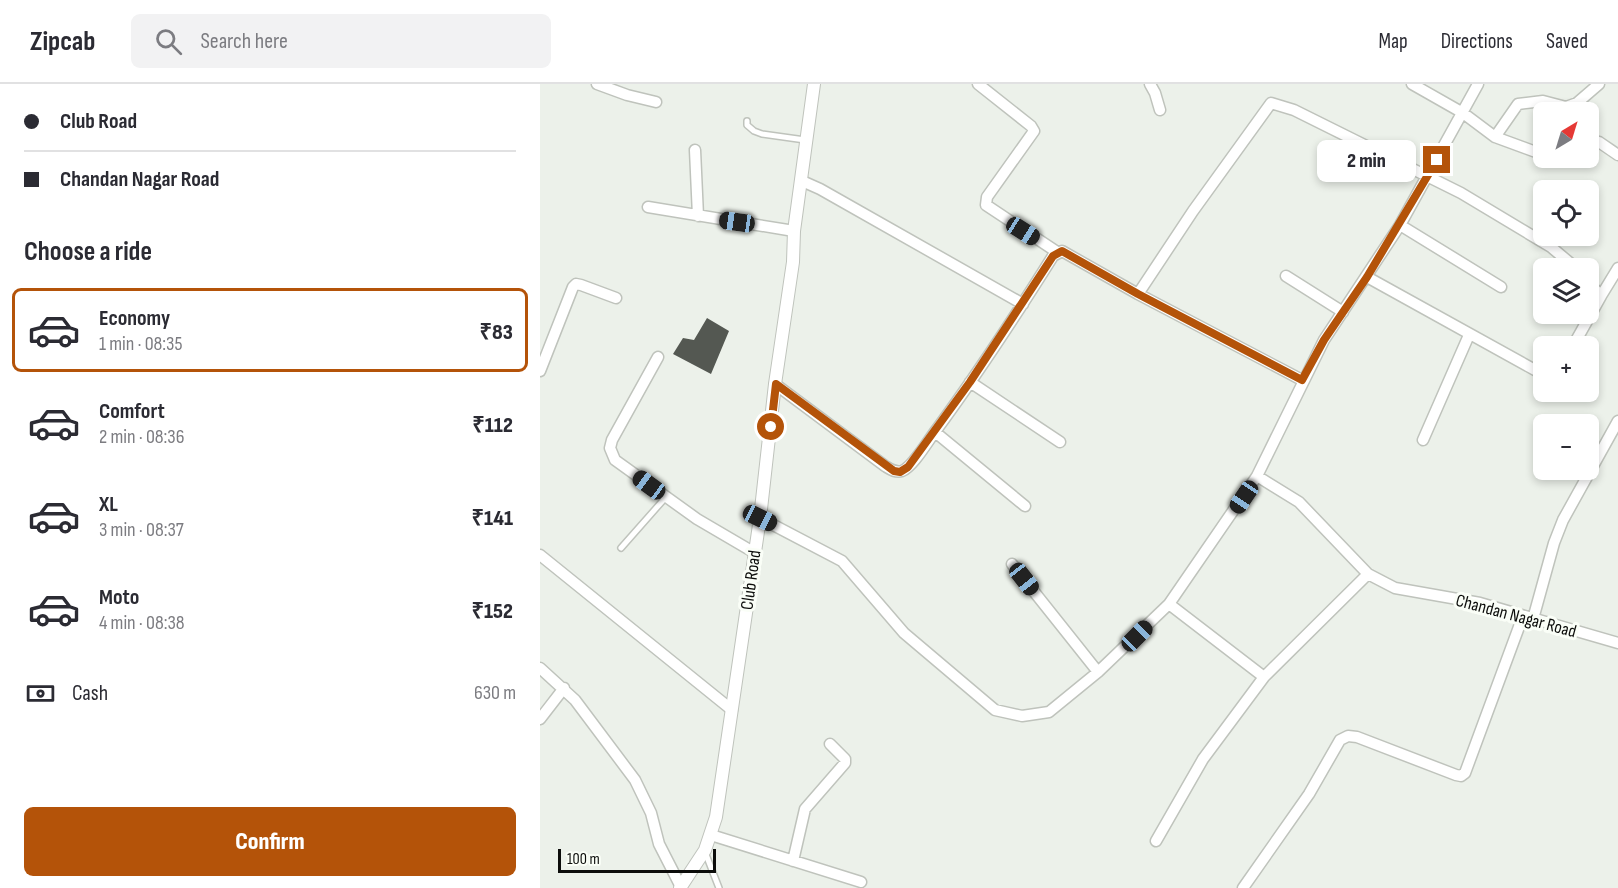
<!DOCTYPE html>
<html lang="en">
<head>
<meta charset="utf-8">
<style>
	body { margin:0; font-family:"Sofia Sans Condensed",sans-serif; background:#f2f2f3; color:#2b2b33; height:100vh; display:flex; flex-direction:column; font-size:22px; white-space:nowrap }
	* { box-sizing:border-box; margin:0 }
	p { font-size:20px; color:#7c7c81 }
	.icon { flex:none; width:33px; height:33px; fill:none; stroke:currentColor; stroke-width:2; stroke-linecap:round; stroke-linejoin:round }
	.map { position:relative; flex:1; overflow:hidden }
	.side { display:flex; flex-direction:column; background:#fff; width:540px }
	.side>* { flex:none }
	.banner { display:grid; align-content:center; height:132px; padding:0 24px; background:#fff }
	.needle { width:39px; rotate:38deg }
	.buttons { position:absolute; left:993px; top:18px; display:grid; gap:12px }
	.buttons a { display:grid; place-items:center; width:66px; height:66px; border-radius:9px; background:#fff; box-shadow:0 3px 9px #0003; font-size:30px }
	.scale { position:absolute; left:18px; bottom:15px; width:158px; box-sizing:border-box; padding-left:6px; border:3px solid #0c0d0b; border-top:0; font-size:16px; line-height:21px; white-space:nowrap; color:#0c0d0b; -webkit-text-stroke:4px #fafef7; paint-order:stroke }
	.end { position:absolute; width:27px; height:27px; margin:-14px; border:8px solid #b45309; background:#fff; box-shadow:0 0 0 3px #fff }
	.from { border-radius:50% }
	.bubble { position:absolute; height:42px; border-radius:9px; background:#fff; box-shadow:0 3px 9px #0003; font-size:20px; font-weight:800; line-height:42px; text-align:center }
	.car { position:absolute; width:18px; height:36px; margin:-18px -9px; border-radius:8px; box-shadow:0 0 4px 2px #0007; background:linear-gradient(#222 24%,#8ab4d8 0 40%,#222 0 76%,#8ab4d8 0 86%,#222 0) }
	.banner b { display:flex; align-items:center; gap:21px; height:57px; font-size:22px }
	.banner b+b { border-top:2px solid #e1e1e2 }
	.banner i { width:15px; height:15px; background:#2b2b33 }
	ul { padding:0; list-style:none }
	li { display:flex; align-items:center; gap:18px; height:84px; margin:0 12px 9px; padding:0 12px; border:3px solid transparent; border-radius:9px }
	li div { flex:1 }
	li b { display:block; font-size:22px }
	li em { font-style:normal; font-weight:800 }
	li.active { border-color:#b45309 }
	li>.icon { width:54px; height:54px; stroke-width:1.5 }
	h2 { padding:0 24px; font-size:27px; line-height:72px }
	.pay { display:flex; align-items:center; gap:15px; height:66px; padding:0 24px; font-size:22px }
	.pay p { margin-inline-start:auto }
	.action { display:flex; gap:12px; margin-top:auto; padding:12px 24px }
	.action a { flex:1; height:69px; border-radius:9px; background:#b45309; color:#fff; font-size:24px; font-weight:800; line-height:69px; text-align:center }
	header { display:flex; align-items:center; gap:36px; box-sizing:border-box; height:84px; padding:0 30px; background:#fff; border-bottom:2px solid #e1e1e2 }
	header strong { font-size:28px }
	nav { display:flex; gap:33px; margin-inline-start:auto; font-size:21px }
	.search { width:420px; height:54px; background:#f2f2f3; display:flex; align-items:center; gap:15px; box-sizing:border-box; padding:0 21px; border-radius:9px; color:#7c7c81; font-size:22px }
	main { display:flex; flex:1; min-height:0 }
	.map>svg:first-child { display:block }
	.building { fill:#545852 }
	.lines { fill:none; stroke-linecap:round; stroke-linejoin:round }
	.service-casing { stroke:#bfc3bc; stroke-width:8 }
	.minor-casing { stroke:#bfc3bc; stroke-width:13 }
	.tertiary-casing { stroke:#bfc3bc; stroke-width:14 }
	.service { stroke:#fff; stroke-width:5 }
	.minor { stroke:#fff; stroke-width:10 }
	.tertiary { stroke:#fff; stroke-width:12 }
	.route { stroke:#b45309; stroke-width:8 }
	.labels { text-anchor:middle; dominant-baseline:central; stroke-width:6; stroke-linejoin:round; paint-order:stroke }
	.street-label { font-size:18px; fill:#0c0d0b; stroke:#fafef7 }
</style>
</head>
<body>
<header>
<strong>Zipcab</strong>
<div class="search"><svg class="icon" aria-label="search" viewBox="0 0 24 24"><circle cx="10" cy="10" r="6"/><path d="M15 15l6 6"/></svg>Search here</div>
<nav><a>Map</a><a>Directions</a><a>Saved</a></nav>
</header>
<main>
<section class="side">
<div class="banner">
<b><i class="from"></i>Club Road</b>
<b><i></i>Chandan Nagar Road</b>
</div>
<h2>Choose a ride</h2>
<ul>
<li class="active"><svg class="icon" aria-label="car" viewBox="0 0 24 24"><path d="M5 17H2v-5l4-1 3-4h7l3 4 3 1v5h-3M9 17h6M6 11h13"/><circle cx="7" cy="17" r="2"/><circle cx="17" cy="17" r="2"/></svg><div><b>Economy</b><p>1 min · 08:35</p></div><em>₹83</em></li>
<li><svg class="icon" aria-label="car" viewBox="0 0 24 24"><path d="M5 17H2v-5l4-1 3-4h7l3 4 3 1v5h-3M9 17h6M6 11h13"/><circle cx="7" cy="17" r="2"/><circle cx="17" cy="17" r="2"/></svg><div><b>Comfort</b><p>2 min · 08:36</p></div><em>₹112</em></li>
<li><svg class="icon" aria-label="car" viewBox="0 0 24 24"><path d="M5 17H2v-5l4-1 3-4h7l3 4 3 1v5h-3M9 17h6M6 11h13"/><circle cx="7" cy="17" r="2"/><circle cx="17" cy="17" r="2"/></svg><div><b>XL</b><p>3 min · 08:37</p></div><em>₹141</em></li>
<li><svg class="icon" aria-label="car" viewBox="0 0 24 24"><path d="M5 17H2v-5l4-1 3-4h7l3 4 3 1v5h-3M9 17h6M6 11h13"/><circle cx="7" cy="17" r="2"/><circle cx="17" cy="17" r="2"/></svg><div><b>Moto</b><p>4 min · 08:38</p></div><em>₹152</em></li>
</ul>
<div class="pay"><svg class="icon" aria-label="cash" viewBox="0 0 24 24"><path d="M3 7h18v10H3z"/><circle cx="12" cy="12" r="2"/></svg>Cash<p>630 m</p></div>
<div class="action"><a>Confirm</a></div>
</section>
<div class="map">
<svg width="1078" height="804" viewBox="0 0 1078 804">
	<rect width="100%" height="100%" fill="#ecf1ea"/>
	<path class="building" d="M 167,234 L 189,247 L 171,290 L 133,270 L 143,254 L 154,256 Z"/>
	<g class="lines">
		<defs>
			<path id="service" d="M 207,37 L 207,41 L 214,47 L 222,50 L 265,56
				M 81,464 L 126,413
				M 165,768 L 179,804"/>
			<path id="minor" d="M 57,0 L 87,11 L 116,18
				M 438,0 L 491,42 L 494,47 L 447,113 L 446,121 L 517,168
				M 610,0 L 615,9 L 620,26
				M 872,0 L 923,29 L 955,53 L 1004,71
				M 938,0 L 860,141 L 784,256 L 717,392 L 759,418 L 828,490 L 855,504 L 940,519 L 1078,559
				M 955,53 L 978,20 L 1003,17 L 1026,23 L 1037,19 L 1059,0
				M 1048,55 L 1059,58 L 1078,71
				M 155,66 L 158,132
				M 262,97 L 280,105 L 483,220
				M 108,123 L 254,147
				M 860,141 L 961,203
				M 746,192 L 803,228
				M 827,193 L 1004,291
				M 598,210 L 653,127 L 731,19 L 754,26 L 921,109 L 1011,163 L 1036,184
				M 1061,212 L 1078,184
				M 1033,262 L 1061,212 L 1048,198
				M 118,273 L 72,356 L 70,364 L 75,376 L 157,435 L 215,469
				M 0,287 L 33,203 L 36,200 L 41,201 L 76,214
				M 430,298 L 520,358
				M 235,300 L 345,382 C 350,385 355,389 362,387 C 373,383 389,355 397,345 C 438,289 476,231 513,172 L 522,167 L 598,210 L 762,296
				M 395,348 L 485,422
				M 883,356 L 929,251
				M 220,434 L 302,477 L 364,549 L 455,626 L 482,632 L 509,628 L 558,588 L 629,520 L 717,392
				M 0,471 L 192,626
				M 472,480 L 558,588
				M 629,520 L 724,593
				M 993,535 L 1014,459 L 1023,436 L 1078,337
				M 0,584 L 35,616 L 95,696 L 111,729 L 119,760 L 141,803
				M 0,635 L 24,604
				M 171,751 L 321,798
				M 616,757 L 663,675 L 724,593 L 828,490
				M 253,777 L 265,725 L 305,679 L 305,675 L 290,660
				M 703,804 L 769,710 L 800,656 L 808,652 L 817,653 L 916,691 L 921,692 L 925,689 L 983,532"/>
			<path id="tertiary" d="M 140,804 L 165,766 L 176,733 L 220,434 L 235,300 L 253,178 L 254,147 L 274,0"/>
		</defs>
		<use href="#service" class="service-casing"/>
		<use href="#minor" class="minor-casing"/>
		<use href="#tertiary" class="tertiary-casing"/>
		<use href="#service" class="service"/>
		<use href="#minor" class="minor"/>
		<use href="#tertiary" class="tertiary"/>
	</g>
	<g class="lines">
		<path class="route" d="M 231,343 L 236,300 L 354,387 L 360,388 L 368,383 L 430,298 L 513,172 L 522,167 L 598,210 L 762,296 L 784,256 L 827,193 L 897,76"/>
	</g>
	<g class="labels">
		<g class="street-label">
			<text transform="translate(211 496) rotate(-82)">Club Road</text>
			<text transform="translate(976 532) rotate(15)">Chandan Nagar Road</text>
		</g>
	</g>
</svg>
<div class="buttons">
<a><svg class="needle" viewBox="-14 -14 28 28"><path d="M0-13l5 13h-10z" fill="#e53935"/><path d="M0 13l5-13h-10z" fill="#7c7c81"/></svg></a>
<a><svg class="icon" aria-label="locate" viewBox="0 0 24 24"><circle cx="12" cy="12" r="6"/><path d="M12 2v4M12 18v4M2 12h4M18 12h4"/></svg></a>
<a><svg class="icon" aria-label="layers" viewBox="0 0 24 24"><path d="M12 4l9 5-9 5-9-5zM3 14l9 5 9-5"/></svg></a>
<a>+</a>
<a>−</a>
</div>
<div class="scale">100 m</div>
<i class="end from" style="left:231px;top:343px"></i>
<i class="end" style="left:897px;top:76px"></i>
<div class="bubble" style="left:777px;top:56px;width:99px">2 min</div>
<i class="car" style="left:197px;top:138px;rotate:278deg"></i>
<i class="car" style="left:483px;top:147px;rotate:122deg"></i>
<i class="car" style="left:109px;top:401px;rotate:306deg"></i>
<i class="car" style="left:704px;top:413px;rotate:214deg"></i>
<i class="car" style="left:220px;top:434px;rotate:116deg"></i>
<i class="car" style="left:484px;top:495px;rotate:142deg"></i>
<i class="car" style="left:597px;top:552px;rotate:45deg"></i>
</div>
</main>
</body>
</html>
